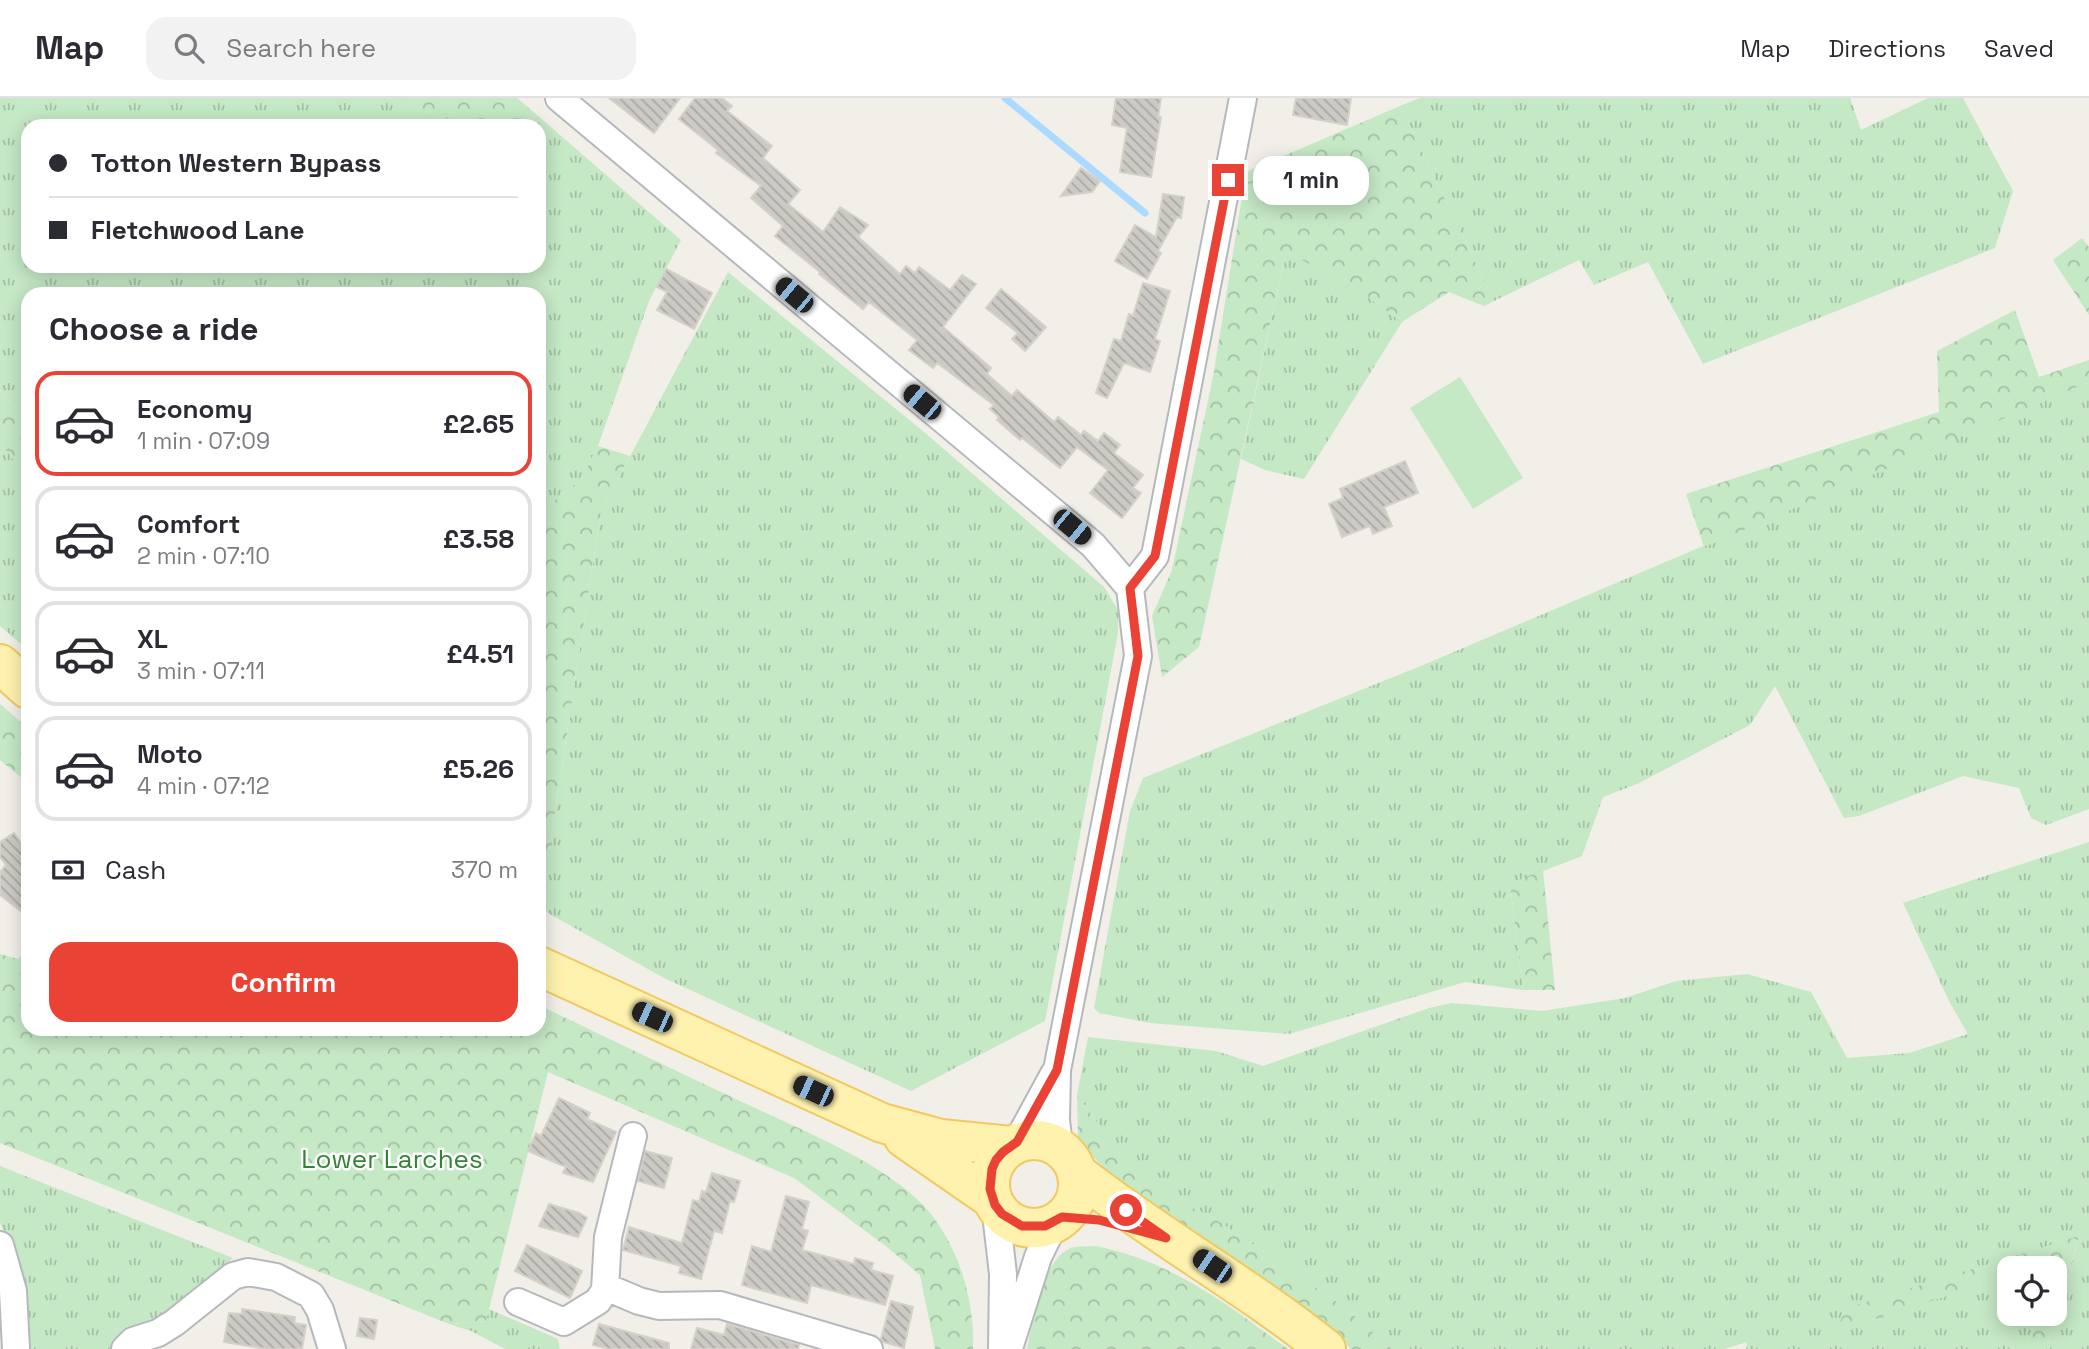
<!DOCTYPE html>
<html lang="en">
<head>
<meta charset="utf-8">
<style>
	body { margin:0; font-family:"Space Grotesk",sans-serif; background:#f2f2f3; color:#2b2b33; height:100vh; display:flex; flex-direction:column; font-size:26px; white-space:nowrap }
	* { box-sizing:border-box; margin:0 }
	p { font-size:23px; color:#7c7c81 }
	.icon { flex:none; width:38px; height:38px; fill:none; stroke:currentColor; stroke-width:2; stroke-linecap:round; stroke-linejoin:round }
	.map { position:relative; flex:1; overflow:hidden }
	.side { position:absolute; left:21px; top:189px; width:525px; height:749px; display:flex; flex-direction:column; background:#fff; border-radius:21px; box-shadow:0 4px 18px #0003 }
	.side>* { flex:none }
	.hud { position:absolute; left:21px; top:21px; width:525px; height:154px; border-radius:21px; box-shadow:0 4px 18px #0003; display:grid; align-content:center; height:154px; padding:0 28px; background:#fff }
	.buttons { position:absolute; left:1997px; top:1158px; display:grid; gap:14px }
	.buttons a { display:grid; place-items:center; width:70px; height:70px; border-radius:14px; background:#fff; box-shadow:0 4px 18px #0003; font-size:35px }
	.end { position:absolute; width:32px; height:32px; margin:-16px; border:9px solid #ea4335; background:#fff; box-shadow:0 0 0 4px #fff }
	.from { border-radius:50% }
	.bubble { position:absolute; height:49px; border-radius:21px; background:#fff; box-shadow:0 4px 18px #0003; font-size:23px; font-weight:700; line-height:49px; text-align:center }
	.car { position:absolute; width:21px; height:42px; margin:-21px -10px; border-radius:9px; box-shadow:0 0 5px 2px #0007; background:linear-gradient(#222 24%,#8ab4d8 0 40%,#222 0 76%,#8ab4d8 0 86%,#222 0) }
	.hud b { display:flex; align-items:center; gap:24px; height:66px; font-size:26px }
	.hud b+b { border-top:2px solid #e1e1e2 }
	.hud i { width:18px; height:18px; background:#2b2b33 }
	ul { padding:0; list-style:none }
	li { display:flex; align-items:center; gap:21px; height:105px; margin:0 14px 10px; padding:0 14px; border:4px solid #e1e1e2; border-radius:21px }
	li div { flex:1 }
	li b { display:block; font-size:26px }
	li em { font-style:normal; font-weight:700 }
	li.active { border-color:#ea4335 }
	li>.icon { width:63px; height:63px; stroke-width:1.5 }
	h2 { padding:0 28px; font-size:32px; line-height:84px }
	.pay { display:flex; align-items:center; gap:18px; height:77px; padding:0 28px; font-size:26px }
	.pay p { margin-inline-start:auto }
	.cta { display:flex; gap:14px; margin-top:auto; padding:14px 28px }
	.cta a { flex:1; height:80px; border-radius:21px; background:#ea4335; color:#fff; font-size:28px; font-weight:700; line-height:80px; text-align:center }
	header { display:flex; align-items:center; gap:42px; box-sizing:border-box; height:98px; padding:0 35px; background:#fff; border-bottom:2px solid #e1e1e2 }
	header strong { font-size:33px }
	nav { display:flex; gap:38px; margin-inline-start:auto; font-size:24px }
	.search { width:490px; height:63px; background:#f2f2f3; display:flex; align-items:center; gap:18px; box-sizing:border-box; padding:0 24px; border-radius:21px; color:#7c7c81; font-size:26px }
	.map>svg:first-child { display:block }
	.grass { fill:url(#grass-tufts) }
	.forest { fill:url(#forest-crowns) }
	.pitch { fill:#c5e8c5 }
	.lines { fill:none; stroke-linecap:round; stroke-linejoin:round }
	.stream { stroke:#aadaff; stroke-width:7 }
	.building { fill:url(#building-back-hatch); stroke:#d6d1c6; stroke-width:2 }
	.street-casing { stroke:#b5b8bc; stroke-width:30 }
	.primary-casing { stroke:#f2c960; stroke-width:42 }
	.street { stroke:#fff; stroke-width:26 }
	.primary { stroke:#fff2af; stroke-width:38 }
	.route { stroke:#ea4335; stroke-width:9 }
	.labels { text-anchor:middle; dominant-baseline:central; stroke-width:5; stroke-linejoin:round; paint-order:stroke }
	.park-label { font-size:26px; fill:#348238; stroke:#fff }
</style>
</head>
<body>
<header>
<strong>Map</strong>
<div class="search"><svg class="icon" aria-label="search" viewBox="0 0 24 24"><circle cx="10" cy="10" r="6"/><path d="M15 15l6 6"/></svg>Search here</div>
<nav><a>Map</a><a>Directions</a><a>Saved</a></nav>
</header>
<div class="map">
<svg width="2089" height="1251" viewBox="0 0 2089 1251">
	<defs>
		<pattern id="grass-tufts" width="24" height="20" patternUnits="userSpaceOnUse" patternTransform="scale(1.75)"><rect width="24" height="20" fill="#c5e8c5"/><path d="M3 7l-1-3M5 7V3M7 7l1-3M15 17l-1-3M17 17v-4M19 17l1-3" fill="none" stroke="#a3c0a4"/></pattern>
		<pattern id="forest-crowns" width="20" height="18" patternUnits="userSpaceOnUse" patternTransform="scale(1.75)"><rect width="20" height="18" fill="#c5e8c5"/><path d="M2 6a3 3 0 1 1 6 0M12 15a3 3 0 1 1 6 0" fill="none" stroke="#a3c0a4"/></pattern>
		<pattern id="building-back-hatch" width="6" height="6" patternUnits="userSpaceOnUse" patternTransform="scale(1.75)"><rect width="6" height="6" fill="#cccac5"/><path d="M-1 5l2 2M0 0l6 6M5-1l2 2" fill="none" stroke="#a9a8a4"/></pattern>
	</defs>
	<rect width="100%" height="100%" fill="#f1efe8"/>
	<path class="grass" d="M 0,0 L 386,0 L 467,28 L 28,28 L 28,168 L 539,168 L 539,28 L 521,28 L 537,17 L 681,142 L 649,203 L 598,348 L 581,382 L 547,408 L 539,411 L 539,196 L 28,196 L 28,326 L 0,292 Z
		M 1420,0 L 1850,0 L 1861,32 L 1928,0 L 1963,0 L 2013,93 L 1995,150 L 1703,266 L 1648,164 L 1594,187 L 1579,162 L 1494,203 L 1400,8 Z
		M 1286,154 L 1357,191 L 1402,224 L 1304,381 L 1265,372 L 1241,361 Z
		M 728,174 L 924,334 L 1104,489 L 1118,512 L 1118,535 L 1045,923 L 911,993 L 664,880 L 546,814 L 539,813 L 539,755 L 548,760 L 601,413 Z
		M 2089,284 L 2089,711 L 2046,727 L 2031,720 L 2019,690 L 1963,678 L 1859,718 L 1844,720 L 1775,588 L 1750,627 L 1637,686 L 1603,699 L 1582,758 L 1510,786 L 1523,892 L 1465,884 L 1289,936 L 1150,925 L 1099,915 L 1094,910 L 1130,713 L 1143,680 L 1428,565 Z
		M 0,345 L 28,379 L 28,552 L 0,528 Z
		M 2089,744 L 2089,1251 L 2046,1251 L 2079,1139 L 1835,1233 L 2009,1178 L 2009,1216 L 2036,1216 L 2026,1251 L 1746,1251 L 1747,1244 L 1725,1251 L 1392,1251 L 1344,1209 L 1214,1120 L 1141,1085 L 1077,997 L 1088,939 L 1216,953 L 1263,968 L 1429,910 L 1452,905 L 1542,913 L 1625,900 L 1676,883 L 1747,876 L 1811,894 L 1847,960 L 1909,955 L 1968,936 L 1950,905 L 1903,805 Z
		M 0,1068 L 233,1160 L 154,1227 L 112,1251 L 27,1251 L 23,1189 L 0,1124 Z
		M 489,1211 L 558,1241 L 560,1251 L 505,1251 L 471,1233 L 449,1226 L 486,1223 Z"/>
	<path class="forest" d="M 386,0 L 517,0 L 537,17 L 521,28 L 467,28 Z
		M 1400,8 L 1494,203 L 1484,208 L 1449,194 L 1402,224 L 1357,191 L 1286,154 L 1199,549 L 1162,579 L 1152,518 L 1172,472 L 1213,279 L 1246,74 Z
		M 2082,140 L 2089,149 L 2089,217 L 2053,162 Z
		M 2015,212 L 2039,279 L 2089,262 L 2089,284 L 1704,449 L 1686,396 L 1939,314 L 1937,253 Z
		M 0,292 L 28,326 L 28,379 L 0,345 Z
		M 598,348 L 630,358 L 601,413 L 548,760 L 539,755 L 539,411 L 547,408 L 581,382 Z
		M 0,606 L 28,630 L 28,685 L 0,662 Z
		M 1543,772 L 1555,892 L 1523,892 L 1510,786 Z
		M 28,849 L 28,931 L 539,931 L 539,907 C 611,942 683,976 755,1010 C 807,1034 886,1067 924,1108 C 958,1145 975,1202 973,1251 L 935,1251 L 920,1177 L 887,1149 L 794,1080 L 548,974 L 486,1223 L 449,1226 L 0,1045 L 0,856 L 18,861 Z
		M 1077,997 L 1141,1085 L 1214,1120 L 1344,1209 L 1392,1251 L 1351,1251 L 1328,1228 L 1126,1095 L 1078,1042 Z
		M 2079,1138 L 2046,1251 L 2026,1251 L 2036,1216 L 2054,1216 L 2054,1171 L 2050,1171 L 2051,1165 L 2033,1171 L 2009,1171 L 2009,1178 L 1835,1234 L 1847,1210 Z
		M 1096,1148 C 1176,1165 1224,1205 1288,1251 L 1027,1251 C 1033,1224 1041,1164 1069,1151 C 1076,1147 1089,1149 1096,1148 Z"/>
	<path class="pitch" d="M 1460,279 L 1523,380 L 1473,411 L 1410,310 Z"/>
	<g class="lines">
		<path class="stream" d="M 1005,0 L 1145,115"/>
	</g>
	<path class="building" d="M 609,0 L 680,0 L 654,35 Z
		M 695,0 L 722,0 L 732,8 L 727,13 L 772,48 L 763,60 L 800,92 L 788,106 L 823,134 L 840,109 L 868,127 L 858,139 L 900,176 L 906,168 L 915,175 L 919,169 L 950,192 L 962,177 L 976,186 L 943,229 L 991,270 L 987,276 L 1012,298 L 1017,292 L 1054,324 L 1058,319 L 1081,337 L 1084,333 L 1098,343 L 1104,335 L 1120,347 L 1114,355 L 1143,377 L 1133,390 L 1141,395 L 1122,420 L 1090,395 L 1108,372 L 1077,349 L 1060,370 L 1022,340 L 1020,342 L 997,322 L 999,319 L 990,311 L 994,307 L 937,265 L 933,270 L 909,252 L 917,242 L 869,204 L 863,211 L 819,176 L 820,174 L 775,138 L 783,128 L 751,100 L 761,88 L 716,55 L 718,52 L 679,21 Z
		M 1116,0 L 1161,0 L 1158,19 L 1161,19 L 1151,79 L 1120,74 L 1127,30 L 1112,27 Z
		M 1296,0 L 1351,0 L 1347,27 L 1293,17 Z
		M 1081,70 L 1100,83 L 1092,94 L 1061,98 Z
		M 1163,96 L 1184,99 L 1181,120 L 1177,119 L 1158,153 L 1161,155 L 1147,181 L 1115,163 L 1135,127 L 1156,139 Z
		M 666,171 L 712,195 L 694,231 L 657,212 L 667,194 L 657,189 Z
		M 1143,185 L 1170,193 L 1155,241 L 1160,243 L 1150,274 L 1124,265 L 1107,300 L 1096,295 L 1114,241 L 1121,243 L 1129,216 L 1133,218 Z
		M 1001,191 L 1046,229 L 1025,253 L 1012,241 L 1018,235 L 986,210 Z
		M 1405,363 L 1418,395 L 1384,409 L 1392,428 L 1373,436 L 1370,428 L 1342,439 L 1329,406 L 1343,400 L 1340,391 Z
		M 14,735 L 28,755 L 28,819 L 0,797 L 0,774 L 6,767 L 0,759 L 0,744 Z
		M 559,1000 L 590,1015 L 587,1021 L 616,1034 L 593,1084 L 563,1075 L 566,1069 L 528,1053 L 536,1035 L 541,1038 Z
		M 645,1053 L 672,1060 L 664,1090 L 638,1083 Z
		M 712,1075 L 740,1083 L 734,1104 L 730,1103 L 722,1135 L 714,1133 L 701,1181 L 679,1175 L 681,1168 L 623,1152 L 629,1129 L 682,1145 L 693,1102 L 699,1104 L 702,1093 L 706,1094 Z
		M 786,1098 L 809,1104 L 802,1131 L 808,1133 L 802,1152 L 854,1166 L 855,1160 L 873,1165 L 871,1172 L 893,1178 L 885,1207 L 811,1187 L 807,1205 L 742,1187 L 752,1148 L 771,1154 Z
		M 549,1106 L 579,1115 L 587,1120 L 578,1139 L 539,1128 Z
		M 527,1147 L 582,1173 L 570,1200 L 515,1173 Z
		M 891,1203 L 913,1209 L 904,1250 L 883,1244 L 881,1241 Z
		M 242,1211 L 295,1219 L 294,1225 L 306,1227 L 302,1251 L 266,1251 L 224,1244 L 229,1215 L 242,1216 Z
		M 360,1220 L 377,1222 L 374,1241 L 357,1238 Z
		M 599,1226 L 669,1245 L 669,1251 L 609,1251 L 593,1247 Z
		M 727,1226 L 799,1247 L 798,1251 L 691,1251 L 697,1230 L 724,1237 Z"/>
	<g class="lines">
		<defs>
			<path id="street" d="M 559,0 L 1093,447 L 1130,490
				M 1130,490 L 1155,458 L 1243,0
				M 1017,1044 L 1054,976
				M 1059,1049 L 1056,1022 L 1057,972 L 1138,558 L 1130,490
				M 995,1107 L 1003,1176 L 1002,1251
				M 0,1147 L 13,1193 L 16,1251
				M 606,1189 L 639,1203 L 659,1208 L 720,1207 L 869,1251
				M 518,1204 L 564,1224 L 598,1203 L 605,1192 L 608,1139 L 633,1038
				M 1010,1247 L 1038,1159 L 1055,1124
				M 125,1251 L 133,1243 L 158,1235 L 174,1225 L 233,1178 L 248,1174 L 276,1179 L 311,1197 L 320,1212 L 332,1251"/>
			<path id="primary" d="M 0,566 L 28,591
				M 539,868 L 882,1025 L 941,1041 L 1011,1048
				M 904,1040 L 992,1101
				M990 1086a44 44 0 1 1 88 0a44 44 0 1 1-88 0Z
				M 1077,1075 C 1157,1138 1246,1187 1326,1251"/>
		</defs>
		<use href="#street" class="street-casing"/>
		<use href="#primary" class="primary-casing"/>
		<use href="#street" class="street"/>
		<use href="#primary" class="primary"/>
	</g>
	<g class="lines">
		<path class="route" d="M 1126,1112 L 1166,1140 L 1099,1122 L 1062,1119 L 1045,1128 L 1022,1128 L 1002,1116 L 995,1107 L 990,1091 L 992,1071 L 996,1062 L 1003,1054 L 1017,1044 L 1057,972 L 1138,558 L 1130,490 L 1155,458 L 1228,82"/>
	</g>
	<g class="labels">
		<g class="park-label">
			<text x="392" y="1061">Lower Larches</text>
		</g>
	</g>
</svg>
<div class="buttons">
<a><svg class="icon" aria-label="locate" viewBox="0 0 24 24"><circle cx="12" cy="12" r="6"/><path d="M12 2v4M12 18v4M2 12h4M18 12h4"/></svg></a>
</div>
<i class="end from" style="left:1126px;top:1112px"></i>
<i class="end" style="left:1228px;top:82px"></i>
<div class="bubble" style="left:1253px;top:58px;width:116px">1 min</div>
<i class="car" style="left:794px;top:197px;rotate:310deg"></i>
<i class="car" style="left:922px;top:304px;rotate:310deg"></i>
<i class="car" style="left:1072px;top:429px;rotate:130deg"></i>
<i class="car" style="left:652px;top:919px;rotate:294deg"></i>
<i class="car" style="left:813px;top:993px;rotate:295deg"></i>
<i class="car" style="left:1212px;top:1168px;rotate:304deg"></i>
<div class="hud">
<b><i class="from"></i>Totton Western Bypass</b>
<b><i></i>Fletchwood Lane</b>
</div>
<section class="side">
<h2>Choose a ride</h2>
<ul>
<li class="active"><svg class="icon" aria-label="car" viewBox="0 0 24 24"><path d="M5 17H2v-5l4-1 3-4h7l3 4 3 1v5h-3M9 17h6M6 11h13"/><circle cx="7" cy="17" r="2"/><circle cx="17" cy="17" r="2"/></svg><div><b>Economy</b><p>1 min · 07:09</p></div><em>£2.65</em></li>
<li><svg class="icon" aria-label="car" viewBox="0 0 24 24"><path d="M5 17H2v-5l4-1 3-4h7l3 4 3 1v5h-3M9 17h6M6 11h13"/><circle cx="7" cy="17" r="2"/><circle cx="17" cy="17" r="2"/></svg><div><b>Comfort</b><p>2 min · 07:10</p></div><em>£3.58</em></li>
<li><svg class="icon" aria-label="car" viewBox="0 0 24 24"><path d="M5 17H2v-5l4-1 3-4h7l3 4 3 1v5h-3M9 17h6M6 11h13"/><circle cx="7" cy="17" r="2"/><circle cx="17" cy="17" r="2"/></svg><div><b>XL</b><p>3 min · 07:11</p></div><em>£4.51</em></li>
<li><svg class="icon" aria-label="car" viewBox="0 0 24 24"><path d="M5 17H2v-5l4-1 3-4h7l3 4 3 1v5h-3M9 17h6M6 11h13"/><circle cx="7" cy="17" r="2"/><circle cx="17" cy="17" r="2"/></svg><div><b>Moto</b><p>4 min · 07:12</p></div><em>£5.26</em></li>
</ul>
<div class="pay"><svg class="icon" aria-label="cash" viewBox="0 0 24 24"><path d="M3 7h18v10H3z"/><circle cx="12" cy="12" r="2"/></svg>Cash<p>370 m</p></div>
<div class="cta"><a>Confirm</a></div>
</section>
</div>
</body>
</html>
